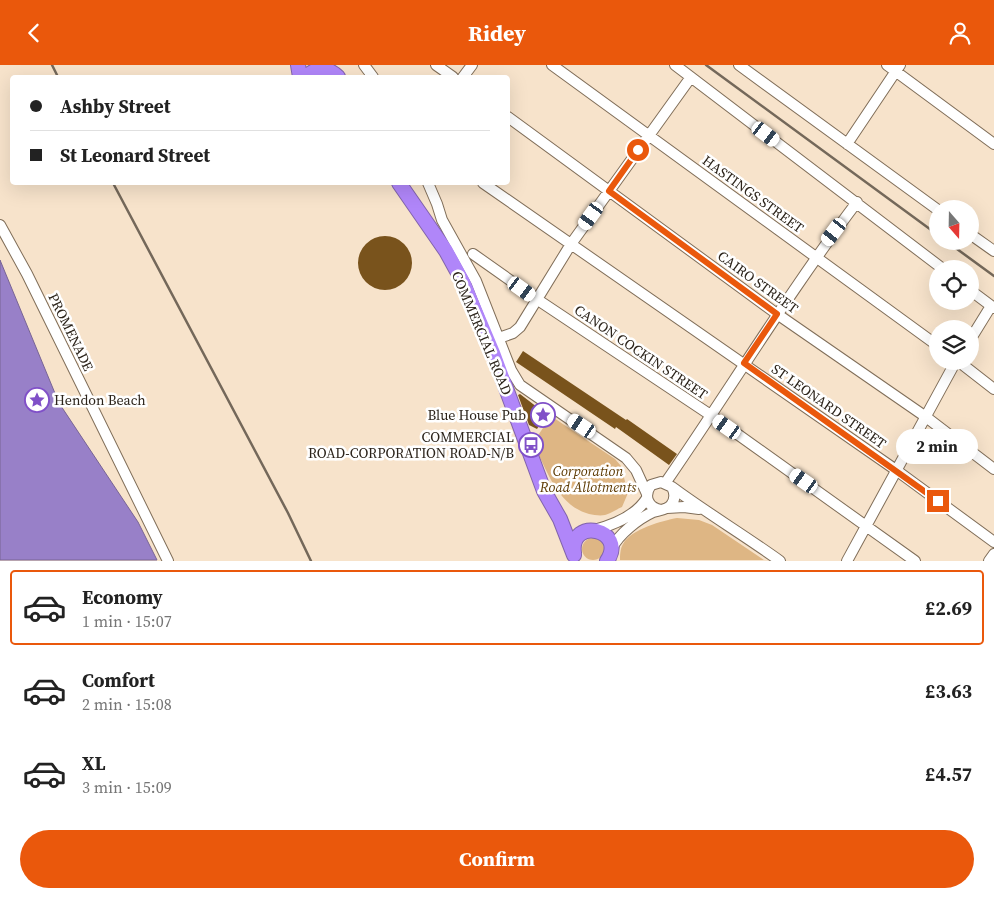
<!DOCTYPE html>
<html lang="en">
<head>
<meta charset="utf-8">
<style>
	body { margin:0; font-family:"Source Serif 4",serif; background:#f6f6f6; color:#222; height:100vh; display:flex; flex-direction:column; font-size:19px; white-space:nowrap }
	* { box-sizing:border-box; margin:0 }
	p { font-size:16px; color:#767676 }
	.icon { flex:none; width:28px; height:28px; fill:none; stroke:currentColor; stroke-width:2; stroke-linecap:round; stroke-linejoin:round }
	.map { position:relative; height:496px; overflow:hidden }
	.panel { display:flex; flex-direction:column; background:#fff; flex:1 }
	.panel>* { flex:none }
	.guide { position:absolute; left:10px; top:10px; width:500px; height:110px; border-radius:5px; box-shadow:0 5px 20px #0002; display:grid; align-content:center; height:110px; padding:0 20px; background:#fff }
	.needle { width:32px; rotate:160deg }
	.controls { position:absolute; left:929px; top:135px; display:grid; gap:10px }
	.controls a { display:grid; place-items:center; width:50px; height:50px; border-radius:50%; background:#fff; box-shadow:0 5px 20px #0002; font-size:25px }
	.end { position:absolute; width:22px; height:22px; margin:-11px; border:6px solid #ea580c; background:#fff; box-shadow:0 0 0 2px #fff }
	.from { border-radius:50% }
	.bubble { position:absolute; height:35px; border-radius:18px; background:#fff; box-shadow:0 5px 20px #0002; font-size:16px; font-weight:700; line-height:35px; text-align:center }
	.car { position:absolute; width:15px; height:30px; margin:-15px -8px; border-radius:6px; box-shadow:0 0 4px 1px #0007; background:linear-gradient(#fff 24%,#345 0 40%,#fff 0 76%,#345 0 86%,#fff 0) }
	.guide b { display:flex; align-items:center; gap:18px; height:48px; font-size:19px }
	.guide b+b { border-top:1px solid #e0e0e0 }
	.guide i { width:12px; height:12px; background:#222 }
	ul { padding:9px 0 0; list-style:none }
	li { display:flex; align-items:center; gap:15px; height:75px; margin:0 10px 8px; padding:0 10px; border:2px solid transparent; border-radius:5px }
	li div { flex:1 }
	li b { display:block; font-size:19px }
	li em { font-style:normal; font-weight:700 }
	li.selected { border-color:#ea580c }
	li>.icon { width:45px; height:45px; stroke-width:1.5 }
	.cta { display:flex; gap:10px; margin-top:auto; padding:10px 20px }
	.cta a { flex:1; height:58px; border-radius:30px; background:#ea580c; color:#fff; font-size:20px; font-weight:700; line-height:58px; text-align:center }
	header { display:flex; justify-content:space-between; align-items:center; height:65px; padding:0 20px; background:#ea580c; color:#fff; font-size:22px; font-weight:700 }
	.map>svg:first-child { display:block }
	.green { fill:#deb684 }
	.water { fill:#9880c8; stroke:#786494 }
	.building { fill:#79531c }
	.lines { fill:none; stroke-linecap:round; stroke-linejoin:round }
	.minor-casing { stroke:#806e59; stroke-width:12 }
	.highway-casing { stroke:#8264ab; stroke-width:16 }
	.minor { stroke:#fff; stroke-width:10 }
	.highway { stroke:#b086f9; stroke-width:14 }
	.rail { stroke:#74685a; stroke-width:2.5 }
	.route { stroke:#ea580c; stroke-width:6 }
	.labels { text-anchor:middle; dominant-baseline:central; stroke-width:5; stroke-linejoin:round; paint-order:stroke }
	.street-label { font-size:14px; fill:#2c241b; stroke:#fff }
	.poi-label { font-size:14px; fill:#2c241b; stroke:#fff; text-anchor:end }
	.park-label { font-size:14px; font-style:italic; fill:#5c3900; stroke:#fff }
</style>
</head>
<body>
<header><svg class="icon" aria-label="back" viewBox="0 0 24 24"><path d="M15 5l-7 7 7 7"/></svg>Ridey<svg class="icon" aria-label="person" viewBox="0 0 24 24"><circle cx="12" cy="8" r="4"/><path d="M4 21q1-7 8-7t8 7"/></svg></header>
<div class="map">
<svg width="994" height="496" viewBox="0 0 994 496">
	<rect width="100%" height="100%" fill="#f7e3cb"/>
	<path class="green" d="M 551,351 L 615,394 L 621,401 L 628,428 L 622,442 C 617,444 610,449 605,450 C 600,451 594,450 589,449 C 557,440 547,405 533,378 Z
		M 677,453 L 699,455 L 712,460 L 764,495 L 620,495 C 620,491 620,484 623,479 C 631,464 662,456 677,453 Z
		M582 484a11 11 0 1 1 22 0a11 11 0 1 1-22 0Z"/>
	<path class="water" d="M 0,195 L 59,338 L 138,457 L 157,495 L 0,495 Z"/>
	<path class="building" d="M358 198a27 27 0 1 1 54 0a27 27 0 1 1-54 0Z
		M 523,286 L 626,355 L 627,354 L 677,389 L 669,400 L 616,362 L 615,364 L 516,297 Z
		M 520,329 L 546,349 L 537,364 L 529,360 L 518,330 Z"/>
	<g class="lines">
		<defs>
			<path id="minor" d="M 364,0 L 373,12
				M 436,0 L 453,12
				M 552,0 L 938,281
				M 675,0 L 943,204
				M 739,0 L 938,145
				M 887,0 L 994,79
				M 463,12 L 472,0
				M 508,52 L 777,249 L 926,352 L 994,404
				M 847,79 L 900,0
				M 428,118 L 437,139 L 442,155 L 476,216 L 511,305 L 520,320 L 626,393 L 636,405 L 647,429
				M 483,118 L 896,405 L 994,477
				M 0,160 L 27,209 L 168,496
				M 970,169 L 994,186
				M 473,189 L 538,235 L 712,351 L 915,496
				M 970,225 L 994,243
				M 499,273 L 513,268 L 520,262 L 571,179 L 691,12
				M 970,275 L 991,241
				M 958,296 L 994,324
				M 666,417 C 730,324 789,227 857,137
				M 672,422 C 707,448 744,470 780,496
				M 667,443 L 684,442 L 699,444
				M 594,465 C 613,460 636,451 647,433
				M 612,483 C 619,469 638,454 653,447 C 659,445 667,445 671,440 C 676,434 675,428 672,422 L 661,417 L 651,420 C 643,431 648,443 661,445
				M 847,496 L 956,296
				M 989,496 L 994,489"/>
			<path id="highway" d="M 298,0 L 300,12
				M 306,12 C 316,2 328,2 338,12
				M 399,118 L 446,186 L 463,217 L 493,288 L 544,426 L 560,454 L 574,490
				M 574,488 C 569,451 628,464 607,496"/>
		</defs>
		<use href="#minor" class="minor-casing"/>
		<use href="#highway" class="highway-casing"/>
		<use href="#minor" class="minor"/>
		<use href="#highway" class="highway"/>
		<path class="rail" d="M 52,0 L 58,12
			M 706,0 L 938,170
			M 113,118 L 288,448 L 311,496
			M 946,176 L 994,211"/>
	</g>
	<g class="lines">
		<path class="route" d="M 638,85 L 609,126 L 777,249 L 744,298 L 938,436"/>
	</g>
	<defs>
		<symbol id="sight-ring" viewBox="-11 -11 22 22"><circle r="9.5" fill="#fff" stroke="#8050c8" stroke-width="1.5"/><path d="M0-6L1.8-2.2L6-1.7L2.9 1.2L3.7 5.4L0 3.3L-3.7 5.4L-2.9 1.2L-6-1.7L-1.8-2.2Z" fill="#8050c8"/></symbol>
		<symbol id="bus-ring" viewBox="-11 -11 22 22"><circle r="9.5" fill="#fff" stroke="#8050c8" stroke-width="1.5"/><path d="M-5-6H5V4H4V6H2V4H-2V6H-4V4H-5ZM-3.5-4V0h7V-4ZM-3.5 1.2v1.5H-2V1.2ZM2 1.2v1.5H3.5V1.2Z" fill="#8050c8"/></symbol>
	</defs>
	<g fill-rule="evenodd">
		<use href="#sight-ring" x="23" y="321" width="28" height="28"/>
		<use href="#sight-ring" x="529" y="336" width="28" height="28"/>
		<use href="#bus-ring" x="517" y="366" width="28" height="28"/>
	</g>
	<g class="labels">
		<g class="street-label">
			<text transform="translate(753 129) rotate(36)">HASTINGS STREET</text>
			<text transform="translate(758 217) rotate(36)">CAIRO STREET</text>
			<text transform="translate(71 267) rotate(64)">PROMENADE</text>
			<text transform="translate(482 268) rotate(67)">COMMERCIAL ROAD</text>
			<text transform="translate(641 287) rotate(34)">CANON COCKIN STREET</text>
			<text transform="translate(829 341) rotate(35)">ST LEONARD STREET</text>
		</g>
		<g class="poi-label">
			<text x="54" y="335" text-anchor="start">Hendon Beach</text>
			<text x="526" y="350">Blue House Pub</text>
			<text x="514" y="372">COMMERCIAL<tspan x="514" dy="16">ROAD-CORPORATION ROAD-N/B</tspan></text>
		</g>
		<g class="park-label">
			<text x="588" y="406">Corporation<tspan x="588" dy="16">Road Allotments</tspan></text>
		</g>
	</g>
</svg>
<div class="controls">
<a><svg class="needle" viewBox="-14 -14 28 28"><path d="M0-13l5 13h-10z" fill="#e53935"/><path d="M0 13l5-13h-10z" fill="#767676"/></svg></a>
<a><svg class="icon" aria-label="locate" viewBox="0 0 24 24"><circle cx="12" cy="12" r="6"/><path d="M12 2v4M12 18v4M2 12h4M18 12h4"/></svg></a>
<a><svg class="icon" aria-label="layers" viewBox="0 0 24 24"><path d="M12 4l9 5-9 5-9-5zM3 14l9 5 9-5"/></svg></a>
</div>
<i class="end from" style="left:638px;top:85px"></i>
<i class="end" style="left:938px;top:436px"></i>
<div class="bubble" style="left:896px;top:364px;width:82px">2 min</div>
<i class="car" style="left:766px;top:69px;rotate:127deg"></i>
<i class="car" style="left:591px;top:151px;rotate:216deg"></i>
<i class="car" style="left:834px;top:167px;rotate:217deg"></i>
<i class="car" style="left:522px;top:224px;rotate:126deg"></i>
<i class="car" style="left:582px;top:361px;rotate:304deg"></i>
<i class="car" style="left:727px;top:362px;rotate:305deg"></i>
<i class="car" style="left:804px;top:416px;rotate:305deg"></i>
<div class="guide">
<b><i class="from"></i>Ashby Street</b>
<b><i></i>St Leonard Street</b>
</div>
</div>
<section class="panel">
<ul>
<li class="selected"><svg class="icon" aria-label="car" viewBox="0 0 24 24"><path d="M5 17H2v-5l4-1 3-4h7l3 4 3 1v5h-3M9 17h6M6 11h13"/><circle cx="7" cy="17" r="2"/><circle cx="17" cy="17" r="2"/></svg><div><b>Economy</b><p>1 min · 15:07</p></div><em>£2.69</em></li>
<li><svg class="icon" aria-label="car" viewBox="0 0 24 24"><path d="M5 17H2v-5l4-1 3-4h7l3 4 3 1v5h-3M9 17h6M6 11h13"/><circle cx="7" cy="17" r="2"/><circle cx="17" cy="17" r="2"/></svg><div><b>Comfort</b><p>2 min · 15:08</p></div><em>£3.63</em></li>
<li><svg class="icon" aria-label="car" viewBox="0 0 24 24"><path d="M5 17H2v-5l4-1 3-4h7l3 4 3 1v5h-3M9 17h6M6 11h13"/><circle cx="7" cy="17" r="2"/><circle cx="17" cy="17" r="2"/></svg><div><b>XL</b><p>3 min · 15:09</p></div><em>£4.57</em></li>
</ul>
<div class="cta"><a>Confirm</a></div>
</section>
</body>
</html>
